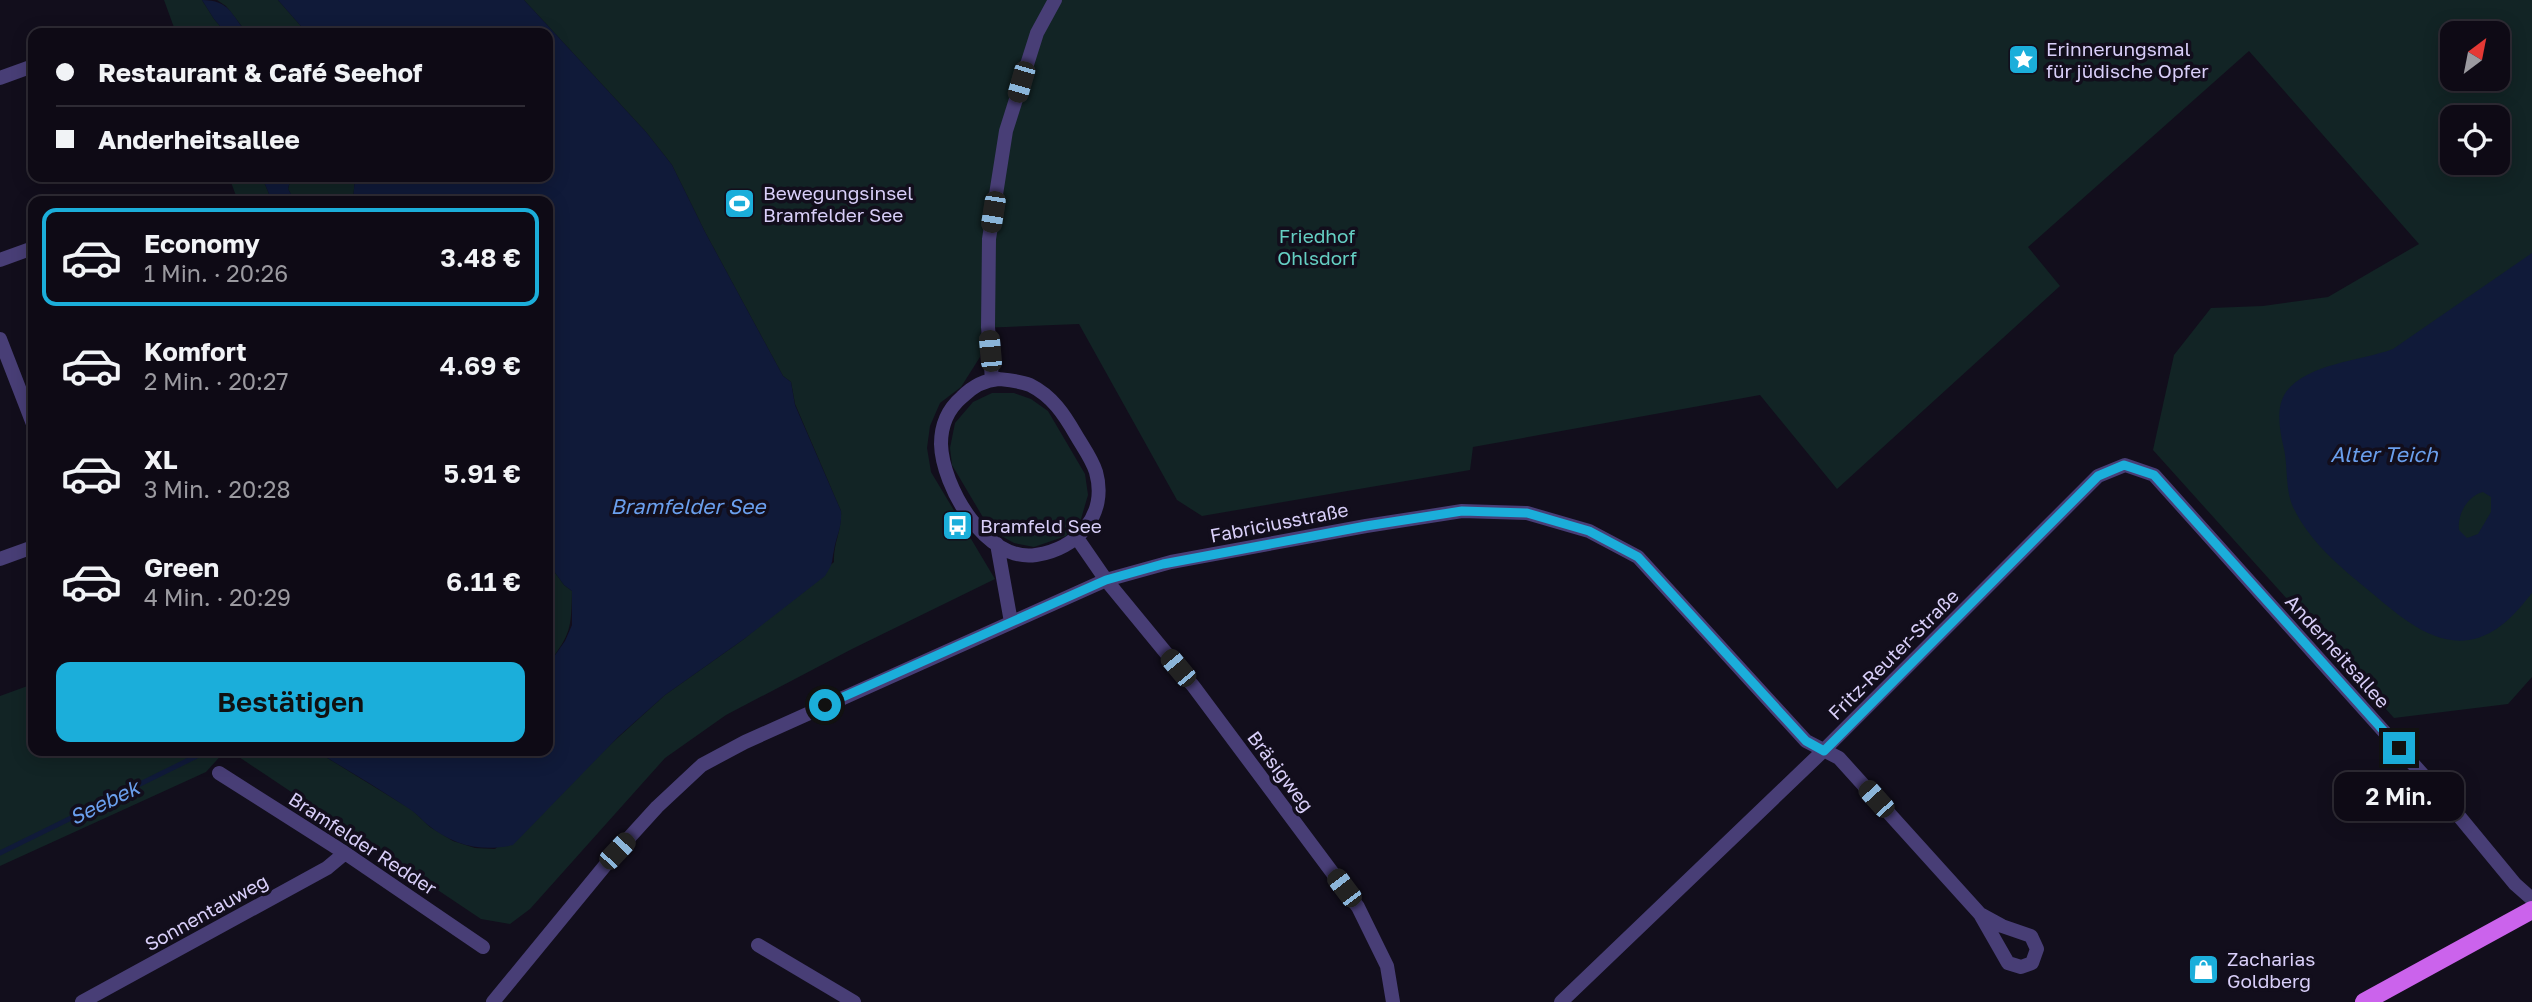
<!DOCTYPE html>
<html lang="de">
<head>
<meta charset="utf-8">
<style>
	body { margin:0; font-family:"Golos Text",sans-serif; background:#17131e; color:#f1f3f6; height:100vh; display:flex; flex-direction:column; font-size:26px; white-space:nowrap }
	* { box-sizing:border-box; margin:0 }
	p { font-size:23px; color:#9b9aa0 }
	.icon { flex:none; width:38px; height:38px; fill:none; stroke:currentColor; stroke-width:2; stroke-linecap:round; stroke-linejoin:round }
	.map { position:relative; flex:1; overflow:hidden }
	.panel { position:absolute; left:28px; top:196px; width:525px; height:560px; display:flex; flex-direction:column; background:#0e0a15; border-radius:14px; box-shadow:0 4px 18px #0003,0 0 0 2px #2e2b34 }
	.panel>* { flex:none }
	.guide { position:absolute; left:28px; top:28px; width:525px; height:154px; border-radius:14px; box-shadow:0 4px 18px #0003,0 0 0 2px #2e2b34; display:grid; align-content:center; height:154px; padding:0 28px; background:#0e0a15 }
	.needle { width:46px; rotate:32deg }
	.controls { position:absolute; left:2440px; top:21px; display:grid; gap:14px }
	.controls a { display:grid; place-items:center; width:70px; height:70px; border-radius:14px; background:#0e0a15; box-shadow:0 4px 18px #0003,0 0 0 2px #2e2b34; font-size:35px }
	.end { position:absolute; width:32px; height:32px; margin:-16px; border:9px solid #1baeda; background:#111; box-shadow:0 0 0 4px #111 }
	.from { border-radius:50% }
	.bubble { position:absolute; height:49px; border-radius:14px; background:#0e0a15; box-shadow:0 4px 18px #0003,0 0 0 2px #2e2b34; font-size:23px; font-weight:600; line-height:49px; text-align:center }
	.car { position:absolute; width:21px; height:42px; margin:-21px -10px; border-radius:9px; box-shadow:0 0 5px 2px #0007; background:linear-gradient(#222 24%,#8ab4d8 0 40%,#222 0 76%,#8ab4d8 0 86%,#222 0) }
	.guide b { display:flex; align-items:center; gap:24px; height:66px; font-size:26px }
	.guide b+b { border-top:2px solid #2e2b34 }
	.guide i { width:18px; height:18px; background:#f1f3f6 }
	ul { padding:12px 0 0; list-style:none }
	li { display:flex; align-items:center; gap:21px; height:98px; margin:0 14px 10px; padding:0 14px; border:4px solid transparent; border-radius:14px }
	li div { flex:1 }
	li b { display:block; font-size:26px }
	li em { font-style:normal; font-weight:600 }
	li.selected { border-color:#1baeda }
	li>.icon { width:63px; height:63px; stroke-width:1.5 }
	.action { display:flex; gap:14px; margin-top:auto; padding:14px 28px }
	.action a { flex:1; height:80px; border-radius:14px; background:#1baeda; color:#111; font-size:28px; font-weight:600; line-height:80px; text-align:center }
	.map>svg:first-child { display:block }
	.green { fill:#122425; fill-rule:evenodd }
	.water { fill:#101a39; fill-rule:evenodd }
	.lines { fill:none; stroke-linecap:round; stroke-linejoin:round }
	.stream { stroke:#101a39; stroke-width:5 }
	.minor { stroke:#483e76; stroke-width:14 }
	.primary { stroke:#cb63ec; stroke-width:18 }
	.route { stroke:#1baeda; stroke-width:9 }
	.labels { text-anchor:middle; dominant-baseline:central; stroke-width:7; stroke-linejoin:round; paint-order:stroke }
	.poi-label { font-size:19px; fill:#d9cff9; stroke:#120e1c; text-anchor:start }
	.park-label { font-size:19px; fill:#65cfc3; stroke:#120e1c }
	.street-label { font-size:19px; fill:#d9cff9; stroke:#120e1c }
	.water-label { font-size:21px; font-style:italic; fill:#6a9fed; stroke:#120e1c }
</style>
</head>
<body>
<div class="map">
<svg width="2532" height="1002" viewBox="0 0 2532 1002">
	<rect width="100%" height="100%" fill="#120e1c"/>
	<path class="green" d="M 164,0 L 202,0 L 214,19 L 226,33 L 176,33 Z
		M 217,0 L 278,0 L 307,33 L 247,33 L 226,6 Z
		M 524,0 L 2532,0 L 2532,677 L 2508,704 L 2394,718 L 2153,450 L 2174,355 L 2211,308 L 2263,306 L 2328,297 L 2419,244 L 2249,51 L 2028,247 L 2060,286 L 1837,489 L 1760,395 L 1473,447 L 1470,470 L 1202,516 L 1177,500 L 1079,324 L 981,328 L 980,357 L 961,387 L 940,403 L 930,426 L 927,448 L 931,472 L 995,579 L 852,649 L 726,715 L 665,758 L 530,909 L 510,924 L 481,919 L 230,751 L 316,751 L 412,810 L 430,827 L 453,841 L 475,848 L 495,849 L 665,695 L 744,639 L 834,562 C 833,544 842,530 841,511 L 795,404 L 791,382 L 783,376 L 705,232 L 672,165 L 646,132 ZM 2452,33 L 2497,33 L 2497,79 L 2452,79 ZM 2452,117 L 2497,117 L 2497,163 L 2452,163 Z
		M 229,177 L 262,177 L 272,201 L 238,201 Z
		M 291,177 L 355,177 L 353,201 L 295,201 L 288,189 Z
		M 992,393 L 1014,393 L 1031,399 L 1048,411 L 1085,474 L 1088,495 L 1081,519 L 1066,536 L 1034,547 L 1014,543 L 996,533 L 984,519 L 952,465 L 950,448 L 955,423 L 973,402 Z
		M 548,563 L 564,585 L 572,591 C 571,631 571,632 548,665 Z
		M 33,684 L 33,751 L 225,751 L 206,772 L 0,866 L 0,696 Z"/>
	<path class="water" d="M 202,0 C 230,0 231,15 247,33 L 226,33 L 214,19 Z
		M 278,0 L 524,0 L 646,132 L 672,165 L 705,232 L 783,376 L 791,382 L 795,405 L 841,511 C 842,528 837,534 834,550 C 831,564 834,562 825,576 L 744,639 L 665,695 L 618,737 L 513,845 C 482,852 454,846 428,825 C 421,819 415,812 408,808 C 378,788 347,770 316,751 L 548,751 L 548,665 L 565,641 L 572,625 L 572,591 L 564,585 L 548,563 L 548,201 L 353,201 L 355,177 L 548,177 L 548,33 L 307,33 Z
		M 262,177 L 291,177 L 288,189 L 295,201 L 272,201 Z
		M 2532,253 L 2532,593 C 2515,614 2498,635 2469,640 C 2430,646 2395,612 2367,589 C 2338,565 2310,542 2293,507 C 2285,489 2288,467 2284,449 C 2280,431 2275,408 2286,392 C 2308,363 2361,361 2393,349 ZM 2483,492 L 2491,497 L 2491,512 L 2478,534 L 2467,538 L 2459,530 C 2457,515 2467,496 2483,492 Z"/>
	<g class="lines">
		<path class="stream" d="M 0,853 L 207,751"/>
		<path class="minor" d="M 0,78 L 33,66
			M 0,260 L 33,248
			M 0,339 L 33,424
			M 999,379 C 1009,380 1020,381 1030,385 C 1052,396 1064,414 1076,435 C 1083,447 1092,459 1096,472 C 1108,515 1077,549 1036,555 C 986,563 942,486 941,444 C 941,426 948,409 962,397 C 972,387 983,380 999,379 Z
			M 992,380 L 988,327 L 989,239 L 1006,131 L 1037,33 L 1055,0
			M 1077,538 L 1106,580 L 1194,687 L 1358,907 L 1387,966 L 1393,1002
			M 997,544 L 1011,622
			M 0,559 L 33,547
			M 219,773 L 345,853 L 483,947
			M 1980,914 L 2002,926 L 2031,936 L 2037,949 L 2032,963 L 2021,967 L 2008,963 Z
			M 758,945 L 854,1002
			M 82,1002 L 327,868 L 345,853
			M 493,1002 L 617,851 L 657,807 L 702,765 L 745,742 L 1106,580 L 1171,562 L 1366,526 L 1462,511 L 1527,513 L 1589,531 L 1638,557 L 1806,741 L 1839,758 L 1980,914
			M 1561,1002 L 1823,751 L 2098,476 L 2125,465 L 2154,475 L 2449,804 L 2515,884 L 2532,899"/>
		<path class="primary" d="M 2364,1002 L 2532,910"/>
	</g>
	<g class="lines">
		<path class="route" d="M 825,705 L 1106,580 L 1163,564 L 1366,526 L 1462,511 L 1527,513 L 1589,531 L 1638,557 L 1806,741 L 1824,751 L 2098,476 L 2124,465 L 2154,475 L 2399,748"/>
	</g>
	<defs>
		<symbol id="sight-square" viewBox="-11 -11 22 22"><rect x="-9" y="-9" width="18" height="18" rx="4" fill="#1baeda" stroke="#120e1c"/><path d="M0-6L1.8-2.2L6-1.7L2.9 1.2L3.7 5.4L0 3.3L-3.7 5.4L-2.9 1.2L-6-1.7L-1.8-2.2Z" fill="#fff"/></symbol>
		<symbol id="stadium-square" viewBox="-11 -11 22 22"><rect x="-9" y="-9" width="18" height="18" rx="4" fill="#1baeda" stroke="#120e1c"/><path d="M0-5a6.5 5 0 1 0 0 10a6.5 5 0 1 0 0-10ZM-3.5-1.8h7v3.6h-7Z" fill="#fff"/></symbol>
		<symbol id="bus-square" viewBox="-11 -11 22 22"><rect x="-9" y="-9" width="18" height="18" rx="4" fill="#1baeda" stroke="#120e1c"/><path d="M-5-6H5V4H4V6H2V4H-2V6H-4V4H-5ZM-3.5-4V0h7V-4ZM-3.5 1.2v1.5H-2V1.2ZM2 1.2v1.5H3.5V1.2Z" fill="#fff"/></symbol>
		<symbol id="shop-square" viewBox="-11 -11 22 22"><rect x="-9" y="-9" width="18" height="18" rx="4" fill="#1baeda" stroke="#120e1c"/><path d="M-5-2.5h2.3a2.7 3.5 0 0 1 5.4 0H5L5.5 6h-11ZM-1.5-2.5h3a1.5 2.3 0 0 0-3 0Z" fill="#fff"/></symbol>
	</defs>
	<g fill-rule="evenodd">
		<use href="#sight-square" x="2006" y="42" width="35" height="35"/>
		<use href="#stadium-square" x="722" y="186" width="35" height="35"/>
		<use href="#bus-square" x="940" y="508" width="35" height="35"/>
		<use href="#shop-square" x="2186" y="952" width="35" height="35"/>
	</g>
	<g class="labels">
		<g class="poi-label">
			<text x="2046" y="48">Erinnerungsmal<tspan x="2046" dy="22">für jüdische Opfer</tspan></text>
			<text x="763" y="192">Bewegungsinsel<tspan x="763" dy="22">Bramfelder See</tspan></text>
			<text x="980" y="525">Bramfeld See</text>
			<text x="2227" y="958">Zacharias<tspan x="2227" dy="22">Goldberg</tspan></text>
		</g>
		<g class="park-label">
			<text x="1317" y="235">Friedhof<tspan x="1317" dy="22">Ohlsdorf</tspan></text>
		</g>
		<g class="street-label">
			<text transform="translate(1279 522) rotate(-11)">Fabriciusstraße</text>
			<text transform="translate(2338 651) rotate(48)">Anderheitsallee</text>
			<text transform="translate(1893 654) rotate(-45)">Fritz-Reuter-Straße</text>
			<text transform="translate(1281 771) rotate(53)">Bräsigweg</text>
			<text transform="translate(363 843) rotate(33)">Bramfelder Redder</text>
			<text transform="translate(206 912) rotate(-29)">Sonnentauweg</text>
		</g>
		<g class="water-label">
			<text x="2384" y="454">Alter Teich</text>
			<text x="688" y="506">Bramfelder See</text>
			<text transform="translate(104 802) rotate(-26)">Seebek</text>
		</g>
	</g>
</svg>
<div class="controls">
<a><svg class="needle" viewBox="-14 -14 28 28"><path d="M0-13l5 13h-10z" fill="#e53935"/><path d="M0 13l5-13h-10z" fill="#9b9aa0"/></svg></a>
<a><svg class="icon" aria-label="locate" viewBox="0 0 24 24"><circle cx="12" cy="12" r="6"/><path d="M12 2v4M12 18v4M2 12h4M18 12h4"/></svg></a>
</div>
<i class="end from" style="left:825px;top:705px"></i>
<i class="end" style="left:2399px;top:748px"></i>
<div class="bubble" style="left:2334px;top:772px;width:130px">2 Min.</div>
<i class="car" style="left:1021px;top:82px;rotate:196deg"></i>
<i class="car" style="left:993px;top:212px;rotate:189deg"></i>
<i class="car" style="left:990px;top:351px;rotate:355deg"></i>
<i class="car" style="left:1178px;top:668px;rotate:320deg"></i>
<i class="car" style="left:1876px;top:799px;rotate:318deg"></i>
<i class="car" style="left:617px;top:851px;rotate:43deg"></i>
<i class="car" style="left:1344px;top:888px;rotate:323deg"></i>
<div class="guide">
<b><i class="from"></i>Restaurant &amp; Café Seehof</b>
<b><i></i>Anderheitsallee</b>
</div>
<section class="panel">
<ul>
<li class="selected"><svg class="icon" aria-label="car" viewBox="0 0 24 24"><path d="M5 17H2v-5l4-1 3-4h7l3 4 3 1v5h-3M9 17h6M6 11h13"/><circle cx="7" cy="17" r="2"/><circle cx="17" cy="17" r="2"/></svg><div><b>Economy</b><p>1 Min. · 20:26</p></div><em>3.48 €</em></li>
<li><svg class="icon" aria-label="car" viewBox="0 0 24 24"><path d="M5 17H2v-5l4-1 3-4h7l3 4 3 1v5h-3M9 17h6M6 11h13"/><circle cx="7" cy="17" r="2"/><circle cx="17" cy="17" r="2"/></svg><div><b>Komfort</b><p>2 Min. · 20:27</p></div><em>4.69 €</em></li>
<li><svg class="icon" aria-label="car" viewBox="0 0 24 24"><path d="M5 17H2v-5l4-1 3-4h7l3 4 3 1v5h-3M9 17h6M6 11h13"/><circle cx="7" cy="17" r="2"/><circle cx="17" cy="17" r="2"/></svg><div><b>XL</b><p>3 Min. · 20:28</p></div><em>5.91 €</em></li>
<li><svg class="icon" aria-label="car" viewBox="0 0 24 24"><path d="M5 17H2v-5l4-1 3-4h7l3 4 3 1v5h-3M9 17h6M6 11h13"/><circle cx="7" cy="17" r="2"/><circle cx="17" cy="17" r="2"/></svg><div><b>Green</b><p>4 Min. · 20:29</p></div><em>6.11 €</em></li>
</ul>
<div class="action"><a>Bestätigen</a></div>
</section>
</div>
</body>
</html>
